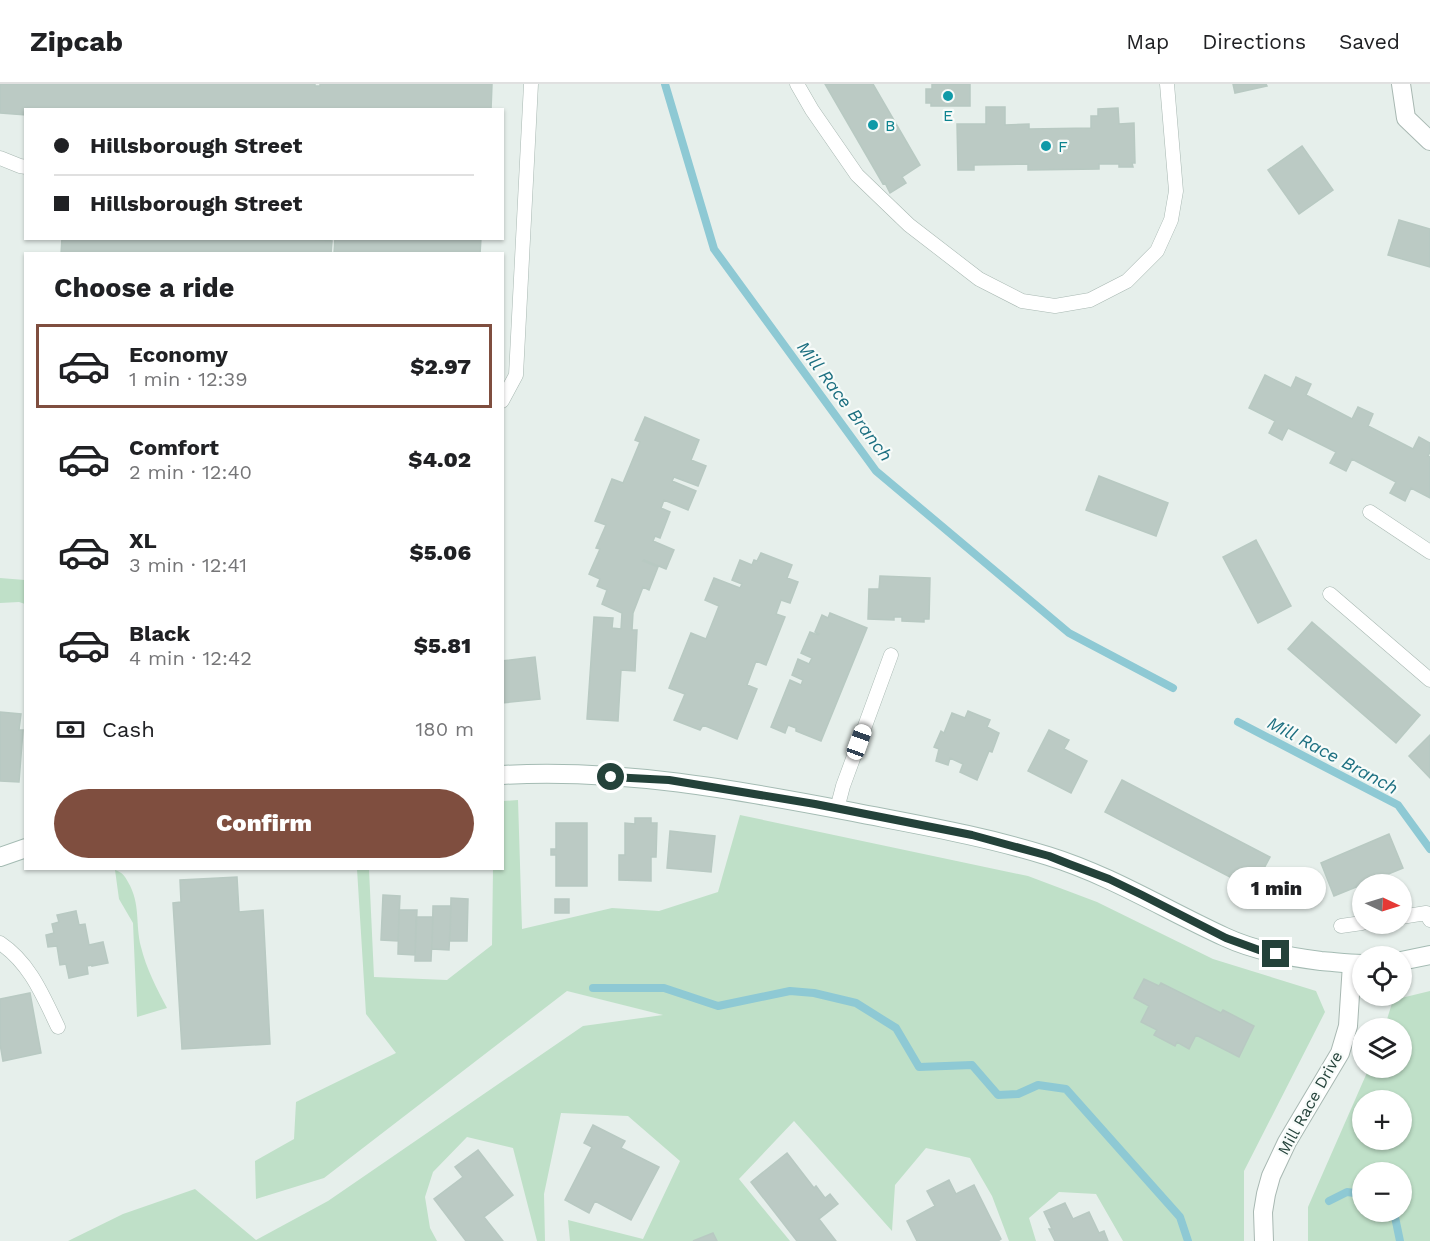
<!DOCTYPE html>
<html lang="en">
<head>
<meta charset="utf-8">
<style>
	body { margin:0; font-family:"Work Sans",sans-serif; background:#f2f2f2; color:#202124; height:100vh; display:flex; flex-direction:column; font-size:22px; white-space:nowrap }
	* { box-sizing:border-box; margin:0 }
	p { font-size:20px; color:#757577 }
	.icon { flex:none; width:33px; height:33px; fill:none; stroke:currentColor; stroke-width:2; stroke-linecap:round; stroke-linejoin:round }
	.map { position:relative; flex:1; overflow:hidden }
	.sheet { position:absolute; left:24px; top:168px; width:480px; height:618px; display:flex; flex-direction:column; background:#fff; border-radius:0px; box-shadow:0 2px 4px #0004 }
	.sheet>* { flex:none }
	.guide { position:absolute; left:24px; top:24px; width:480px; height:132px; border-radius:0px; box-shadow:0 2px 4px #0004; display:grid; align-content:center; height:132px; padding:0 30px; background:#fff }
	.needle { width:39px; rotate:94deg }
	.tools { position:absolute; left:1352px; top:790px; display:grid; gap:12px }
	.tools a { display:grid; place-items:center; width:60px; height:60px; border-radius:50%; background:#fff; box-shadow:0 2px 4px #0004; font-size:30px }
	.end { position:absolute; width:27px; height:27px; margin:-14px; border:8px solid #24423a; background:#fff; box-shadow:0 0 0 3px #fff }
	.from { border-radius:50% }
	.bubble { position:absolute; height:42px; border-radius:21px; background:#fff; box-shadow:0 2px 4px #0004; font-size:20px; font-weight:800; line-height:42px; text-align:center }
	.car { position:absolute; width:18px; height:36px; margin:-18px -9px; border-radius:8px; box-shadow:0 0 4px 2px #0007; background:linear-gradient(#fff 24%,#345 0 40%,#fff 0 76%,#345 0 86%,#fff 0) }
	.guide b { display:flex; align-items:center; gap:21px; height:57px; font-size:22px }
	.guide b+b { border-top:2px solid #e0e0e0 }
	.guide i { width:15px; height:15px; background:#202124 }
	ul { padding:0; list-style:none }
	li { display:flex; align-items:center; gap:18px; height:84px; margin:0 12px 9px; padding:0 18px; border:3px solid transparent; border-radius:0px }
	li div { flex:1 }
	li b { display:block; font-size:22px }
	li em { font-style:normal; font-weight:800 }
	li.selected { border-color:#7f4e3f }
	li>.icon { width:54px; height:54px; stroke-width:1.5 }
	h2 { padding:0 30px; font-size:27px; line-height:72px }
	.pay { display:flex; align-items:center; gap:15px; height:66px; padding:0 30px; font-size:22px }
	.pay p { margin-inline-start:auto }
	.action { display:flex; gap:12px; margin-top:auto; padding:12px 30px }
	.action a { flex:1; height:69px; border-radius:36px; background:#7f4e3f; color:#fff; font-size:24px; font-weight:800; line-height:69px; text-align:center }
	header { display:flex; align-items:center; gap:36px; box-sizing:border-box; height:84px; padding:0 30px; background:#fff; border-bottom:2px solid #e0e0e0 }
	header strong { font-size:28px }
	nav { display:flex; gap:33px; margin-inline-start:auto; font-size:21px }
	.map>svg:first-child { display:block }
	.green { fill:#bfe0c8; fill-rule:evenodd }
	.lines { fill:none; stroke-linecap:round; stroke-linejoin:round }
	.stream { stroke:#8ec9d4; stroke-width:8 }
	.building { fill:#bbcac4; stroke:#b8c9c2; stroke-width:1.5 }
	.lane-casing { stroke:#a8b8b2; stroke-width:15 }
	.street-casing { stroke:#a8b8b2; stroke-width:20 }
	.secondary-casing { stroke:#a4bbb3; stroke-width:20 }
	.lane { stroke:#fff; stroke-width:14 }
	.street { stroke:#fff; stroke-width:18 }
	.secondary { stroke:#fff; stroke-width:18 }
	.route { stroke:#24423a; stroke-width:8 }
	.culture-dot { fill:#0f9aa8; stroke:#f7fbf9; stroke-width:2 }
	.labels { text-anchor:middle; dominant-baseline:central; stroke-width:4.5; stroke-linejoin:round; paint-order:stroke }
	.culture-label { font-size:16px; fill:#0d838f; stroke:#f7fbf9; text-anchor:start }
	.street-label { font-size:16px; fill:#24423a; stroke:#f7fbf9 }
	.water-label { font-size:18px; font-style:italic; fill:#1c6f80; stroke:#f7fbf9 }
</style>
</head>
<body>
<header>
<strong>Zipcab</strong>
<nav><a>Map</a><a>Directions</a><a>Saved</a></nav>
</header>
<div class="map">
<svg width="1430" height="1157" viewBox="0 0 1430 1157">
	<rect width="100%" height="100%" fill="#e6efeb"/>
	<path class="green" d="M 0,494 L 25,496 L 25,520 L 19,518 L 0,519 Z
		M 518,716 L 522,845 L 612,824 L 659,827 L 718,808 L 740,731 L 1028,792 L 1097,818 L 1213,875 L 1316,907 L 1325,928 L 1244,1087 L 1244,1157 L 1123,1157 L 1096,1110 L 1059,1108 L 1029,1134 L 1036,1157 L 1009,1157 L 992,1112 L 970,1074 L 926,1064 L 895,1101 L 892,1147 L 794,1037 L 739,1095 L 790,1157 L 570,1157 L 568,1136 L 643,1155 L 680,1077 L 628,1032 L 561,1029 L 544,1110 L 545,1157 L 537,1157 L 513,1064 L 467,1053 L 433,1088 L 425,1113 L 430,1144 L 437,1157 L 68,1157 L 123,1130 L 195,1105 L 256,1156 L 328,1117 L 583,942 L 663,931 L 567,907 L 324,1094 L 256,1115 L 255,1077 L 294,1055 L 296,1018 L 396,969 L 366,930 L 357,785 L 369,785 L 374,893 L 447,896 L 492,861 L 493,785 L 502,784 L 503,717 Z
		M 115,786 C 123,789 124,791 128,798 C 141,820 135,840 141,863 C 146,884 157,905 167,924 L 137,933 L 133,839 L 119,815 Z
		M 1430,907 L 1430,1157 L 1308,1157 L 1308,1123 L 1369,984 L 1401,984 L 1401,945 L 1384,945 L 1393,916 ZM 1362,1017 L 1401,1017 L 1401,1056 L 1362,1056 ZM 1362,1089 L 1401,1089 L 1401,1128 L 1362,1128 Z"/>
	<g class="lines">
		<path class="stream" d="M 665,0 L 714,165 L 876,387 L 1069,549 L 1173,604
			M 1238,638 L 1398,721 L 1430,765
			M 593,904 L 664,904 L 718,922 L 790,907 L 814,909 L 856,919 L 896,944 L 919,983 L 972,981 L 998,1011 L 1018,1010 L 1038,1001 L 1066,1005 L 1180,1133 L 1188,1157
			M 1329,1117 L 1347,1108 L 1362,1110
			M 1390,1128 L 1395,1133 L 1400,1157"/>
	</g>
	<path class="building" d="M 0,0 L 315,0 L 315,2 L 320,2 L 320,0 L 492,0 L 491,26 L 26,26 L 26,31 L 0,29 Z
		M 825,0 L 873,0 L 920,81 L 902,93 L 906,99 L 890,109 L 885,99 L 883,100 Z
		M 932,0 L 970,0 L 970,22 L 931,22 L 931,19 L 926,19 L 926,5 L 932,5 Z
		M 1233,0 L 1266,0 L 1267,2 L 1235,9 Z
		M 986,23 L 1005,23 L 1005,41 L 1029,40 L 1029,45 L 1091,44 L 1091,32 L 1098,32 L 1098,25 L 1118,24 L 1119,40 L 1134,39 L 1135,79 L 1132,79 L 1133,83 L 1119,83 L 1119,80 L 1099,80 L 1099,85 L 1028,86 L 1028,80 L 974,81 L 974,86 L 958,86 L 957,40 L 986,40 Z
		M 1302,62 L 1333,106 L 1299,130 L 1268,86 Z
		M 1399,136 L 1430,145 L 1430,183 L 1388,171 Z
		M 62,154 L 302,154 L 332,157 L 331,170 L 61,170 Z
		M 335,154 L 481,154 L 480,170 L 334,170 Z
		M 1265,291 L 1291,304 L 1296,293 L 1311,300 L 1306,311 L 1352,335 L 1358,323 L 1373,330 L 1368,342 L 1413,365 L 1419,353 L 1430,359 L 1430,368 L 1428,372 L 1430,373 L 1430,414 L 1411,404 L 1405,417 L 1390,409 L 1396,398 L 1352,375 L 1346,387 L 1330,379 L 1336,368 L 1288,344 L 1282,356 L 1269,349 L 1275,337 L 1249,324 Z
		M 645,333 L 699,356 L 691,376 L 706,382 L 698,402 L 674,393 L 672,397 L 696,407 L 688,426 L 664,416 L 661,424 L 670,428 L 660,454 L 655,452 L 653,457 L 674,466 L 666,485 L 644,476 L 643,477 L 658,483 L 649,506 L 643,503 L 633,529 L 632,546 L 637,546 L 635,587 L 621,586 L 618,637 L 587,635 L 594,533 L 613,534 L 612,544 L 621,545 L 622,529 L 602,520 L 607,506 L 597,502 L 600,495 L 589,490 L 600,465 L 596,464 L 606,441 L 595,437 L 612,395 L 623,399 L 640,358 L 635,356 Z
		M 1099,392 L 1168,419 L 1156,452 L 1086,426 Z
		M 1256,456 L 1291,522 L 1258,539 L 1223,473 Z
		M 761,469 L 792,481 L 787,494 L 798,498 L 790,519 L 781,516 L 776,530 L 785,533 L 766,581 L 756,577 L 747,601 L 757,605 L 737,655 L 703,641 L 700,646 L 674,636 L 685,610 L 669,604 L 691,549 L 706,555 L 719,522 L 705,516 L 714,494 L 740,504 L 742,500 L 732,496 L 740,476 L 752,481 L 754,476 L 757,477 Z
		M 880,492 L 930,494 L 929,535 L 924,535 L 924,538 L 902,537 L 902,533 L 894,533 L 894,536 L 868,535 L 869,505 L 879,505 Z
		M 830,529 L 867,544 L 821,657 L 796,647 L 796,644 L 788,641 L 785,649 L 771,643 L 790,596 L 801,601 L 803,596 L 792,591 L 798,575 L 809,580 L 812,574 L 801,569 L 810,548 L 818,551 L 819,550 L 815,548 L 822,531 L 828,534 Z
		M 1312,538 L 1420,631 L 1396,659 L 1288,565 Z
		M 535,573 L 540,615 L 502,619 L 502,577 Z
		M 968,627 L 990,636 L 987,643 L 999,649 L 992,668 L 989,667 L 977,696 L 960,688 L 963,680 L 950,674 L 948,681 L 936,677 L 939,665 L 934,663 L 941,647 L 944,649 L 952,629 L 965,634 Z
		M 0,628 L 21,630 L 19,646 L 23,646 L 19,698 L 0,697 Z
		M 1049,646 L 1069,656 L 1064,665 L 1087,677 L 1071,709 L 1028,687 Z
		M 1430,651 L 1430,694 L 1409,672 Z
		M 1122,696 L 1270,773 L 1253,805 L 1105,728 Z
		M 635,734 L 651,734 L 651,739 L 657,739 L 656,773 L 651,773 L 651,797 L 619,796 L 619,771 L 625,771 L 625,739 L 635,740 Z
		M 556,739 L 587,739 L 587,802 L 556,802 L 556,771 L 551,771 L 551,765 L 556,765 Z
		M 670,747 L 715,752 L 711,788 L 667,784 Z
		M 1389,750 L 1403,784 L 1334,812 L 1321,779 Z
		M 237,793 L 239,828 L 263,826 L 270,960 L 182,965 L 173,819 L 181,818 L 180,796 Z
		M 383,811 L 400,812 L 398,857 L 381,856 Z
		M 451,814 L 468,815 L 467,857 L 450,857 Z
		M 555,815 L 569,815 L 569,829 L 555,829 Z
		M 433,822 L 451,822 L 449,866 L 432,865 Z
		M 399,826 L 417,826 L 415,871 L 398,870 Z
		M 76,827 L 79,841 L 85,840 L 89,861 L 103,858 L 108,879 L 92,882 L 92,881 L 87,882 L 88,890 L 69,894 L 66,880 L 60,881 L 57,862 L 48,863 L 46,851 L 54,849 L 52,840 L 59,838 L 57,831 Z
		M 416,833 L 433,833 L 431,877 L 415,877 Z
		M 1144,895 L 1159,902 L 1161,899 L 1221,929 L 1223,926 L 1254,942 L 1239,973 L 1196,951 L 1189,965 L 1177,958 L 1175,962 L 1154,951 L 1157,946 L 1141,938 L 1149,922 L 1134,914 Z
		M 30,909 L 41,969 L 3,977 L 0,960 L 0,915 Z
		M 593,1041 L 625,1057 L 621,1064 L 659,1083 L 631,1136 L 595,1117 L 589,1129 L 565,1116 L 592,1063 L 584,1059 Z
		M 478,1066 L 513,1111 L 484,1133 L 503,1157 L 466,1157 L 434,1115 L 463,1093 L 455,1083 Z
		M 787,1069 L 814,1104 L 816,1102 L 825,1114 L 830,1110 L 838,1120 L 819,1135 L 836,1157 L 797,1157 L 751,1098 Z
		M 949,1096 L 956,1110 L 974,1101 L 1001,1155 L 998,1157 L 917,1157 L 907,1137 L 935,1122 L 927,1107 Z
		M 1065,1119 L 1073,1135 L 1089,1128 L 1099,1149 L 1104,1147 L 1108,1157 L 1055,1157 L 1049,1145 L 1052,1145 L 1044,1128 Z
		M 713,1149 L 717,1157 L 693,1157 Z"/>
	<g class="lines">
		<defs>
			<path id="lane" d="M 797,0 L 812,26 L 857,91 L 909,141 L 979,195 L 1022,217 L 1055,222 L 1090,216 L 1127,197 L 1157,167 L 1171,136 L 1176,107 L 1167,0
				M 0,74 L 20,82 L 26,83
				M 502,317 L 516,291 L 531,0
				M 1370,428 L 1430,468
				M 1330,510 L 1430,596
				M 837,725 L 843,702 L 891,571
				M 1401,833 L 1426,829 L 1430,836
				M 1341,842 L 1362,839
				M 0,859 C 30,879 43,912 58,943"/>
			<path id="street" d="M 1401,0 L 1406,34 L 1430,57
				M 1264,1157 L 1263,1128 L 1266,1110 L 1271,1092 L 1287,1058 L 1340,969 L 1348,942 L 1352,880"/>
			<path id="secondary" d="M 502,691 C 620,684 738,706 853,728 C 919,741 984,752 1048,772 C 1110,791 1166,826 1225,853 C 1255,867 1288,873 1321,877 C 1335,878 1348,880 1362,880
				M 0,773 L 26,764
				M 1401,877 L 1430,871"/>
		</defs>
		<use href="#lane" class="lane-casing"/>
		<use href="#street" class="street-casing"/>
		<use href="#secondary" class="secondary-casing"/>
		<use href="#lane" class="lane"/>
		<use href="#street" class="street"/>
		<use href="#secondary" class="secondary"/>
	</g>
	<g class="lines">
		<path class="route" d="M 611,693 L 669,696 L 815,720 L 972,751 L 1049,772 L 1069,780 L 1109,795 L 1142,811 L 1226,854 L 1259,866 L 1276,870"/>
	</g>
	<g class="culture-dot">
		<circle cx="948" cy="12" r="6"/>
		<circle cx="873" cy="41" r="6"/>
		<circle cx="1046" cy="62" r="6"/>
	</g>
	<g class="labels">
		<g class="culture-label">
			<text x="948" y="31" text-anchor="middle">E</text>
			<text x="885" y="41">B</text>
			<text x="1058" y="62">F</text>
		</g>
		<g class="street-label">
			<text transform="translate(1310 1019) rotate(-61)">Mill Race Drive</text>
		</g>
		<g class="water-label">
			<text transform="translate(845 317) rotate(53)">Mill Race Branch</text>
			<text transform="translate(1333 671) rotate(28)">Mill Race Branch</text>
		</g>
	</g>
</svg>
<div class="tools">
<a><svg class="needle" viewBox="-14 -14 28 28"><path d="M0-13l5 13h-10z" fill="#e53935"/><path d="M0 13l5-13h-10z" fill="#757577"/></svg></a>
<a><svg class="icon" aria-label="locate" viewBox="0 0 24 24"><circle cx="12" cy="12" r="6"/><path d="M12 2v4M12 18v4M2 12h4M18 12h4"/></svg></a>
<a><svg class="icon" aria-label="layers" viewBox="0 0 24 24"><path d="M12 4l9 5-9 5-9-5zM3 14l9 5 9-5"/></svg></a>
<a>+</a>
<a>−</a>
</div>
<i class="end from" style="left:611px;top:693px"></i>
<i class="end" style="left:1276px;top:870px"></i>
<div class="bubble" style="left:1227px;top:783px;width:99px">1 min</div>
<i class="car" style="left:859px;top:658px;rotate:20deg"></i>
<div class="guide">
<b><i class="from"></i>Hillsborough Street</b>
<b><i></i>Hillsborough Street</b>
</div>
<section class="sheet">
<h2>Choose a ride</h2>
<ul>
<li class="selected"><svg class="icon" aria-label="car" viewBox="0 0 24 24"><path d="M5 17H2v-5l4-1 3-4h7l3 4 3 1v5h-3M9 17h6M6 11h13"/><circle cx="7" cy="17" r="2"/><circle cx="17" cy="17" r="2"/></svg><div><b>Economy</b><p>1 min · 12:39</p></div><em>$2.97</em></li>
<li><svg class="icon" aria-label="car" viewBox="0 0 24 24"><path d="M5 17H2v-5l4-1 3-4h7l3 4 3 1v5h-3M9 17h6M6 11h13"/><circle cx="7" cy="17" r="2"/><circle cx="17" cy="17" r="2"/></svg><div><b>Comfort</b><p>2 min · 12:40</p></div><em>$4.02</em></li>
<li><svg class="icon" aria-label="car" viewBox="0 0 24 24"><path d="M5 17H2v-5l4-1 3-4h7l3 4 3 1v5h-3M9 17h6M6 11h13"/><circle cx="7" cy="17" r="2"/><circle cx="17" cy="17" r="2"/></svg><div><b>XL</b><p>3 min · 12:41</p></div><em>$5.06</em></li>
<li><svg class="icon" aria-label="car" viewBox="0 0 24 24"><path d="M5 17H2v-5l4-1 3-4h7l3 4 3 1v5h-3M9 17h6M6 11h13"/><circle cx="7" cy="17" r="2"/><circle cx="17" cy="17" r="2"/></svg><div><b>Black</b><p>4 min · 12:42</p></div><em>$5.81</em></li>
</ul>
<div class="pay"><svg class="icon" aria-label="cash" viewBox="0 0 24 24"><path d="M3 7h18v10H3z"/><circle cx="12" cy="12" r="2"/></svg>Cash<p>180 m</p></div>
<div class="action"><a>Confirm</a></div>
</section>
</div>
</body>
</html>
